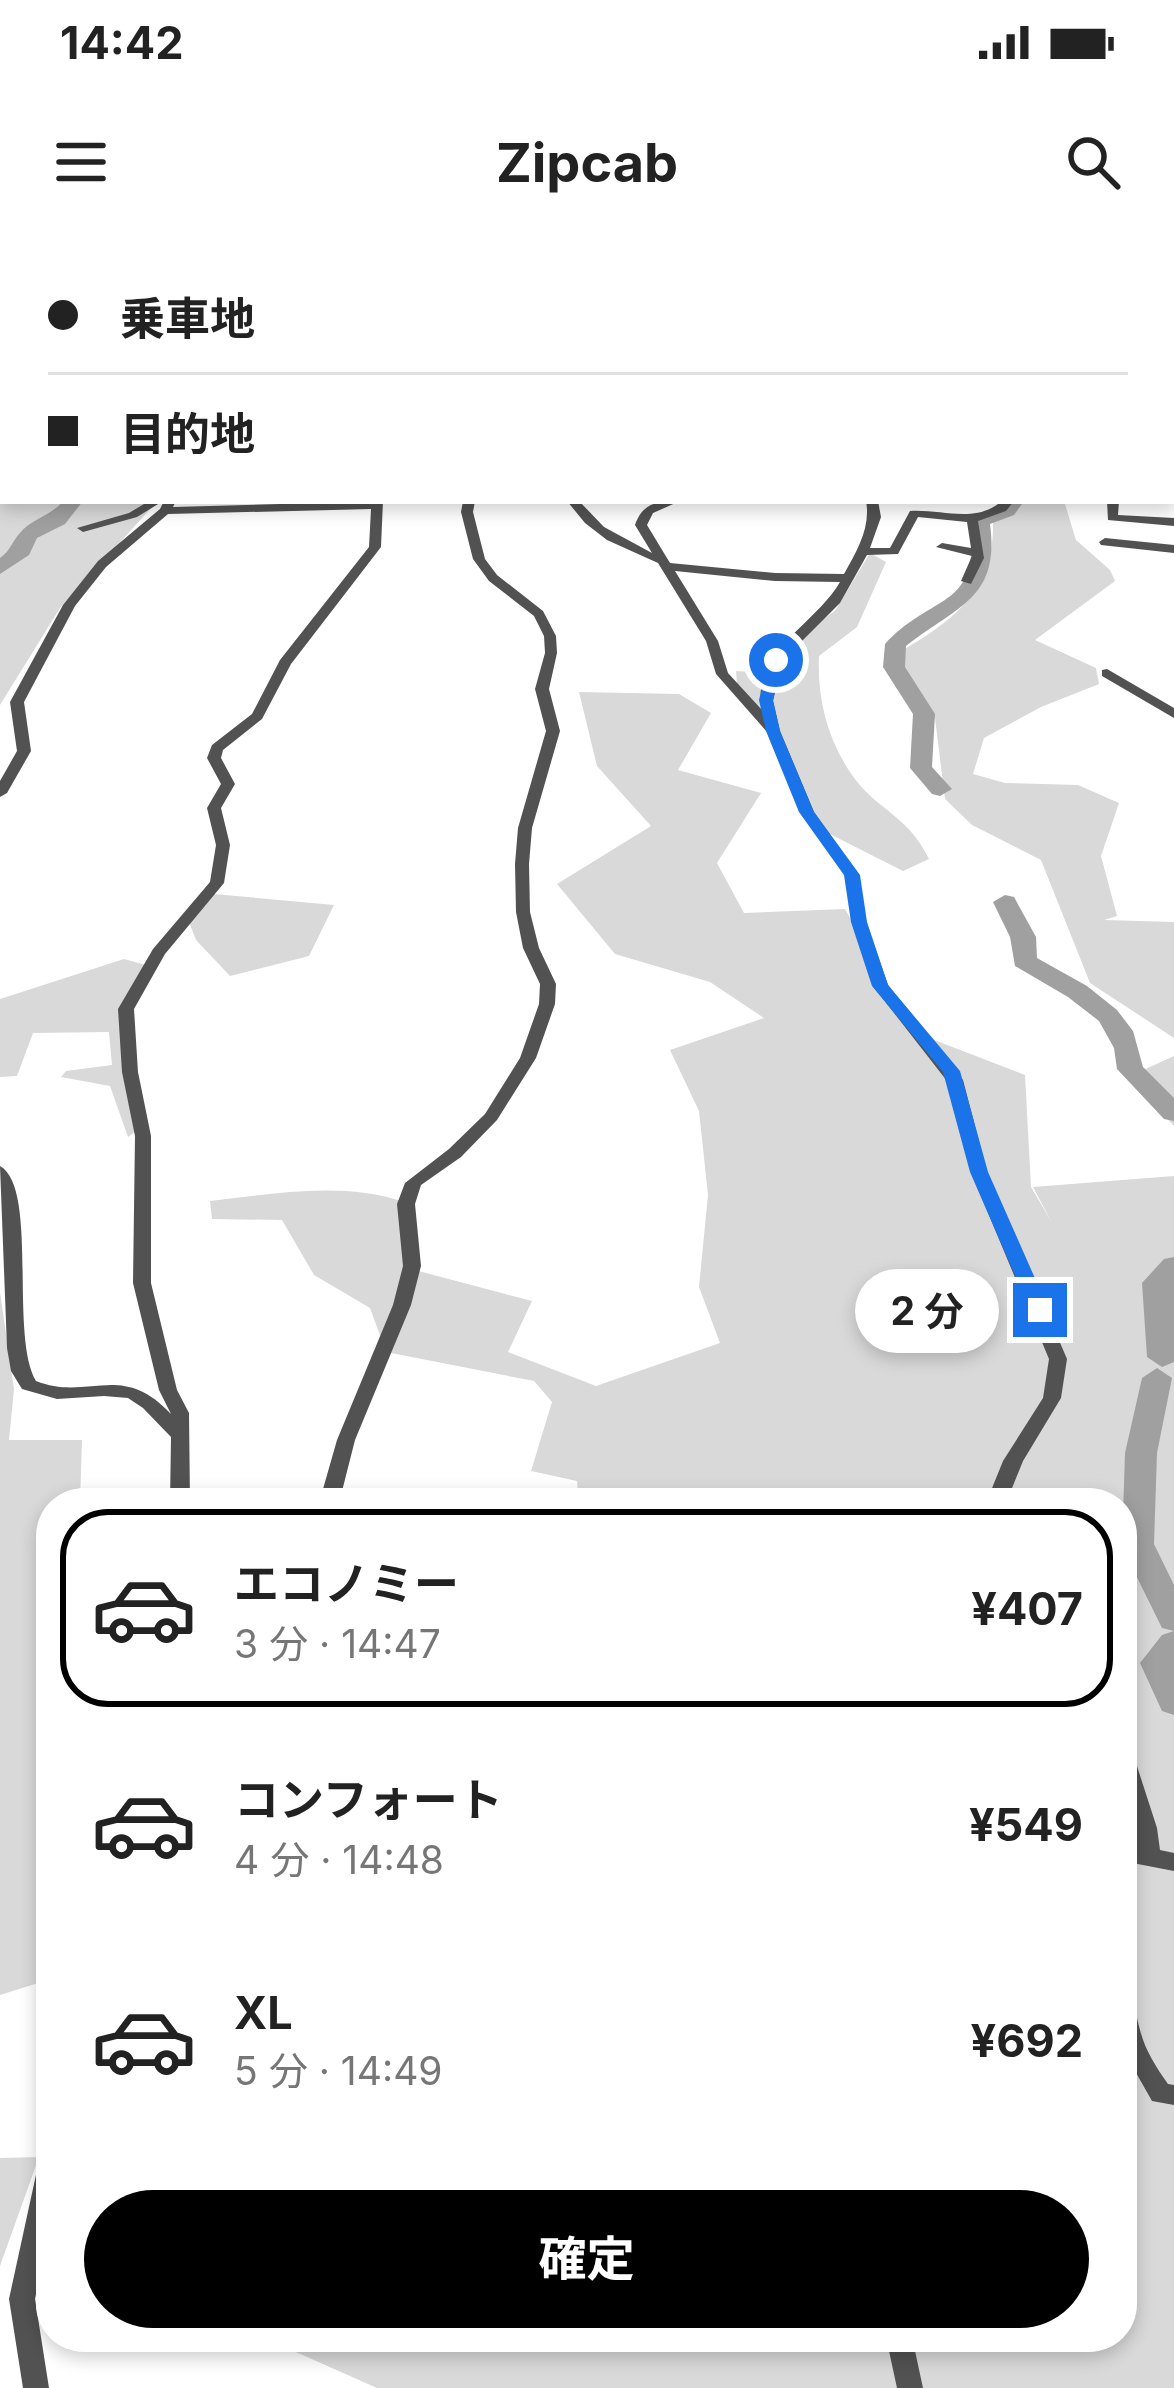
<!DOCTYPE html>
<html lang="ja">
<head>
<meta charset="utf-8">
<style>
	body { margin:0; font-family:Inter,"Noto Sans JP",sans-serif; background:#f6f6f6; color:#222; height:100vh; display:flex; flex-direction:column; font-size:45px; white-space:nowrap }
	* { box-sizing:border-box; margin:0 }
	p { font-size:39px; color:#767676 }
	.icon { flex:none; width:66px; height:66px; fill:none; stroke:currentColor; stroke-width:2; stroke-linecap:round; stroke-linejoin:round }
	.map { position:relative; flex:1; overflow:hidden }
	.drawer { position:absolute; left:36px; top:1248px; width:1101px; height:864px; display:flex; flex-direction:column; background:#fff; border-radius:48px; box-shadow:0 6px 18px #0003 }
	.drawer>* { flex:none }
	.top-card { position:absolute; left:0px; top:0px; width:1176px; height:264px; box-shadow:0 6px 18px #0003; display:grid; align-content:center; height:264px; padding:0 48px; background:#fff }
	.end { position:absolute; width:54px; height:54px; margin:-27px; border:15px solid #1a73e8; background:#fff; box-shadow:0 0 0 6px #fff }
	.from { border-radius:50% }
	.bubble { position:absolute; height:84px; border-radius:42px; background:#fff; box-shadow:0 6px 18px #0003; font-size:39px; font-weight:700; line-height:84px; text-align:center }
	.top-card b { display:flex; align-items:center; gap:42px; height:114px; font-size:45px }
	.top-card b+b { border-top:3px solid #e0e0e0 }
	.top-card i { width:30px; height:30px; background:#222 }
	ul { padding:21px 0 0; list-style:none }
	li { display:flex; align-items:center; gap:36px; height:198px; margin:0 24px 18px; padding:0 24px; border:6px solid transparent; border-radius:48px }
	li div { flex:1 }
	li b { display:block; font-size:45px }
	li em { font-style:normal; font-weight:700 }
	li.selected { border-color:#000 }
	li>.icon { width:108px; height:108px; stroke-width:1.5 }
	.action { display:flex; gap:24px; margin-top:auto; padding:24px 48px }
	.action a { flex:1; height:138px; border-radius:72px; background:#000; color:#fff; font-size:48px; font-weight:700; line-height:138px; text-align:center }
	.status { display:flex; justify-content:space-between; align-items:center; height:84px; padding:0 60px; background:#fff; direction:ltr }
	.status svg { height:33px; fill:currentColor }
	header { display:flex; justify-content:space-between; align-items:center; height:156px; padding:0 48px; background:#fff; font-size:54px; font-weight:700 }
	.map>svg:first-child { display:block }
	.green { fill:#d9d9d9 }
	.lines { fill:none; stroke-linecap:round; stroke-linejoin:round }
	.river { fill:#a0a0a0; fill-rule:evenodd }
	.street { fill:#525252; fill-rule:evenodd }
	.rail { stroke:#000; stroke-width:3; stroke-dasharray:10 3 1.5 3; stroke-linecap:butt }
	.route { fill:#1a73e8 }
</style>
</head>
<body>
<div class="status"><b>14:42</b><svg viewBox="0 0 49 12"><path d="M0 12V9h3v3zM5 12V6h3v6zM10 12V3h3v9zM15 12V0h3v12zM26 1h20v11H26zM47 4h2v5h-2z"/></svg></div>
<header><svg class="icon" aria-label="menu" viewBox="0 0 24 24"><path d="M4 6h16M4 12h16M4 18h16"/></svg>Zipcab<svg class="icon" aria-label="search" viewBox="0 0 24 24"><circle cx="10" cy="10" r="6"/><path d="M15 15l6 6"/></svg></header>
<div class="map">
<svg width="1174" height="2148" viewBox="0 0 1174 2148">
	<rect width="100%" height="100%" fill="#fff"/>
	<path class="green" d="M 0,116 L 3,261 L 165,261 L 154,265 L 60,368 L 0,465 Z
		M 1018,261 L 1064,261 L 1076,300 L 1110,330 L 1115,341 L 1035,400 L 1096,428 L 1099,444 L 1041,467 L 984,498 L 973,534 L 1005,543 L 1078,545 L 1119,563 L 1101,616 L 1117,676 L 1104,680 L 1174,682 L 1174,798 L 1090,743 L 1041,620 L 972,585 L 945,559 L 935,478 L 895,447 L 905,409 C 959,376 995,348 993,279 Z
		M 870,313 L 886,322 L 857,387 L 819,416 C 817,457 827,499 852,535 C 875,569 908,575 929,619 L 903,631 L 816,587 L 772,486 L 737,445 L 736,431 L 771,433 L 778,410 L 835,371 Z
		M 579,452 L 679,454 L 711,473 L 678,530 L 761,553 L 717,623 L 744,673 L 845,669 L 916,793 L 1025,835 L 1031,947 L 1051,981 L 1033,947 L 1174,936 L 1174,2148 L 377,2148 L 262,2097 L 1122,2097 L 1122,1263 L 579,1263 L 577,1241 L 531,1231 L 552,1162 L 534,1141 L 386,1112 L 370,1068 L 314,1035 L 282,980 L 212,979 L 210,961 C 274,954 341,941 404,962 L 411,1029 L 532,1061 L 508,1112 L 596,1146 L 720,1103 L 699,1047 L 708,955 L 699,871 L 670,810 L 764,778 L 710,742 L 615,714 L 557,644 L 651,586 L 597,526 Z
		M 214,654 L 334,665 L 309,716 L 230,736 L 196,700 L 189,682 Z
		M 124,719 L 146,725 L 126,769 L 142,887 L 128,897 L 110,846 L 61,837 L 66,831 L 112,825 L 109,792 L 33,793 L 17,836 L 0,837 L 0,759 Z
		M 1174,816 L 1174,886 L 1128,837 Z
		M 0,1052 L 14,1149 L 9,1200 L 82,1200 L 80,1263 L 51,1263 L 51,1739 L 0,1755 Z
		M 39,1917 L 0,2026 L 0,1918 Z"/>
	<g class="lines">
		<path class="river" d="M 75,0 L 91,0 L 73,3 Z
			M 1025,0 L 1043,0 L 1023,3 Z
			M 63,261 L 83,261 L 65,284 L 37,298 L 29,315 L 0,334 L 0,318 C 11,310 11,303 20,293 C 31,279 51,276 63,261 Z
			M 1004,261 L 1024,261 L 1014,275 L 990,284 C 1000,359 957,366 906,406 L 905,427 L 935,474 L 932,527 L 952,549 L 940,556 L 932,554 L 910,528 L 913,474 L 883,427 L 885,404 C 932,352 981,371 970,281 Z
			M 1005,655 L 1014,657 L 1036,697 L 1037,718 L 1087,746 L 1117,770 L 1133,791 L 1143,827 L 1174,858 L 1174,881 L 1164,879 L 1117,829 L 1114,808 L 1099,781 L 1068,757 L 1015,726 L 1010,697 L 993,662 Z
			M 1174,1017 L 1174,1122 L 1162,1127 L 1147,1117 L 1142,1043 L 1164,1019 Z
			M 1157,1128 L 1172,1138 L 1157,1213 L 1154,1304 L 1174,1345 L 1174,1475 L 1162,1471 L 1140,1423 L 1162,1395 L 1174,1391 L 1162,1388 L 1122,1307 L 1125,1213 L 1142,1138 Z"/>
		<path class="street" d="M 200,0 L 210,0 L 210,3 L 200,3 Z
			M 390,0 L 400,0 L 400,3 L 390,3 Z
			M 450,0 L 475,0 L 481,3 L 456,3 Z
			M 507,0 L 537,0 L 542,3 L 502,3 Z
			M 610,0 L 654,0 L 661,3 L 617,3 Z
			M 670,0 L 756,0 L 761,3 L 671,3 Z
			M 864,0 L 874,0 L 875,3 L 865,3 Z
			M 912,0 L 922,0 L 923,3 L 913,3 Z
			M 966,0 L 990,0 L 996,3 L 972,3 Z
			M 1022,0 L 1033,0 L 1030,3 L 1019,3 Z
			M 1128,0 L 1138,0 L 1137,3 L 1127,3 Z
			M 0,16 L 3,17 L 3,24 L 0,23 Z
			M 0,45 L 3,45 L 3,51 L 0,51 Z
			M 1173,49 L 1174,49 L 1174,55 L 1173,55 Z
			M 1173,66 L 1174,66 L 1174,72 L 1173,72 Z
			M 0,74 L 3,74 L 3,80 L 0,80 Z
			M 3,93 L 3,104 L 0,105 L 0,94 Z
			M 1173,97 L 1174,97 L 1174,103 L 1173,103 Z
			M 1173,111 L 1174,111 L 1174,117 L 1173,117 Z
			M 1173,158 L 1174,158 L 1174,166 L 1173,166 Z
			M 1173,210 L 1174,210 L 1174,216 L 1173,216 Z
			M 1173,224 L 1174,224 L 1174,230 L 1173,230 Z
			M 1173,254 L 1174,254 L 1174,260 L 1173,260 Z
			M 149,261 L 163,261 L 137,277 L 83,292 L 77,288 L 129,273 Z
			M 164,261 L 176,261 L 173,267 L 383,261 L 381,307 L 291,424 L 262,479 L 223,510 L 221,518 L 235,544 L 221,568 L 230,605 L 224,643 L 165,714 L 134,769 L 138,832 L 151,896 L 151,1043 L 177,1150 L 189,1173 L 190,1263 L 170,1263 L 171,1197 L 143,1168 L 128,1158 L 104,1156 L 57,1159 L 22,1149 L 11,1131 L 7,1108 L 0,926 C 39,948 9,1096 36,1141 C 88,1162 121,1120 171,1174 L 159,1150 L 133,1043 L 135,896 L 122,832 L 118,769 L 153,709 L 210,642 L 216,605 L 207,568 L 221,544 L 207,518 L 212,505 L 252,474 L 280,420 L 369,307 L 371,269 L 168,274 L 106,327 L 75,366 L 24,462 L 31,511 L 7,553 L 0,557 L 0,541 L 17,511 L 10,462 L 63,365 L 98,321 L 160,269 Z
			M 463,261 L 475,261 L 473,272 L 485,319 L 497,335 L 543,371 L 556,396 L 557,413 L 549,449 L 560,491 L 532,588 L 529,624 L 530,672 L 539,708 L 556,744 L 555,764 L 536,818 L 497,880 L 461,917 L 421,945 L 415,964 L 421,1026 L 411,1065 L 355,1200 L 339,1263 L 319,1263 L 337,1200 L 393,1065 L 403,1026 L 397,964 L 405,943 L 449,909 L 485,874 L 520,818 L 539,764 L 540,744 L 523,708 L 516,672 L 515,624 L 518,588 L 546,491 L 535,449 L 545,413 L 544,396 L 534,376 L 489,341 L 473,319 L 461,272 Z
			M 567,261 L 579,261 L 604,287 L 652,313 L 635,285 C 643,262 658,261 680,261 L 653,273 L 647,285 L 670,323 L 775,333 L 844,334 C 857,311 871,287 866,261 L 878,261 L 881,277 L 870,308 L 890,308 L 910,271 C 942,269 976,284 1002,261 L 1014,261 L 1006,271 L 978,281 L 984,318 L 971,344 L 961,341 L 972,316 L 936,307 L 942,303 L 971,308 L 967,282 L 918,277 L 898,314 L 867,315 L 840,363 L 782,421 L 773,461 L 780,491 L 814,572 L 859,635 L 866,682 L 888,745 L 963,840 L 987,932 L 1067,1119 L 1061,1158 L 1023,1221 L 1006,1263 L 986,1263 L 1003,1221 L 1043,1158 L 1049,1119 L 971,932 L 947,841 L 873,746 L 852,682 L 845,635 L 800,572 L 767,492 L 716,434 L 706,401 L 658,323 L 607,300 L 585,283 ZM 675,331 L 775,341 L 840,342 C 816,384 750,413 762,470 L 728,433 L 718,401 Z
			M 1107,261 L 1119,261 L 1118,275 L 1174,278 L 1174,286 L 1108,280 Z
			M 1105,298 L 1174,305 L 1174,313 L 1101,305 L 1099,302 Z
			M 1107,429 L 1174,468 L 1174,478 L 1102,436 L 1102,430 Z
			M 1122,1512 L 1132,1514 L 1135,1520 L 1157,1588 L 1160,1610 L 1174,1613 L 1174,1631 L 1122,1621 L 1122,1603 L 1137,1606 L 1122,1547 Z
			M 1122,1691 L 1130,1693 C 1136,1705 1136,1729 1130,1741 L 1122,1744 Z
			M 1122,1747 L 1130,1750 C 1135,1763 1136,1776 1140,1790 C 1145,1810 1156,1827 1168,1844 L 1174,1845 L 1174,1865 L 1152,1861 L 1122,1808 Z
			M 51,1910 L 51,1981 L 35,2059 L 49,2148 L 23,2148 L 9,2059 L 39,1921 L 42,1913 Z
			M 886,2097 L 912,2097 L 923,2148 L 897,2148 Z"/>
		<path class="rail" d="M 557,0 L 589,3"/>
	</g>
	<path class="route" d="M 776,416 L 783,420 L 773,460 L 780,491 L 814,572 L 860,635 L 867,682 L 888,745 L 960,831 L 988,932 L 1049,1070 L 1046,1074 L 1030,1070 L 970,932 L 943,832 L 872,746 L 851,682 L 844,635 L 799,572 L 766,491 L 759,460 L 769,420 Z"/>
</svg>
<i class="end from" style="left:776px;top:420px"></i>
<i class="end" style="left:1040px;top:1070px"></i>
<div class="bubble" style="left:855px;top:1029px;width:144px">2 分</div>
<div class="top-card">
<b><i class="from"></i>乗車地</b>
<b><i></i>目的地</b>
</div>
<section class="drawer">
<ul>
<li class="selected"><svg class="icon" aria-label="car" viewBox="0 0 24 24"><path d="M5 17H2v-5l4-1 3-4h7l3 4 3 1v5h-3M9 17h6M6 11h13"/><circle cx="7" cy="17" r="2"/><circle cx="17" cy="17" r="2"/></svg><div><b>エコノミー</b><p>3 分 · 14:47</p></div><em>¥407</em></li>
<li><svg class="icon" aria-label="car" viewBox="0 0 24 24"><path d="M5 17H2v-5l4-1 3-4h7l3 4 3 1v5h-3M9 17h6M6 11h13"/><circle cx="7" cy="17" r="2"/><circle cx="17" cy="17" r="2"/></svg><div><b>コンフォート</b><p>4 分 · 14:48</p></div><em>¥549</em></li>
<li><svg class="icon" aria-label="car" viewBox="0 0 24 24"><path d="M5 17H2v-5l4-1 3-4h7l3 4 3 1v5h-3M9 17h6M6 11h13"/><circle cx="7" cy="17" r="2"/><circle cx="17" cy="17" r="2"/></svg><div><b>XL</b><p>5 分 · 14:49</p></div><em>¥692</em></li>
</ul>
<div class="action"><a>確定</a></div>
</section>
</div>
</body>
</html>
